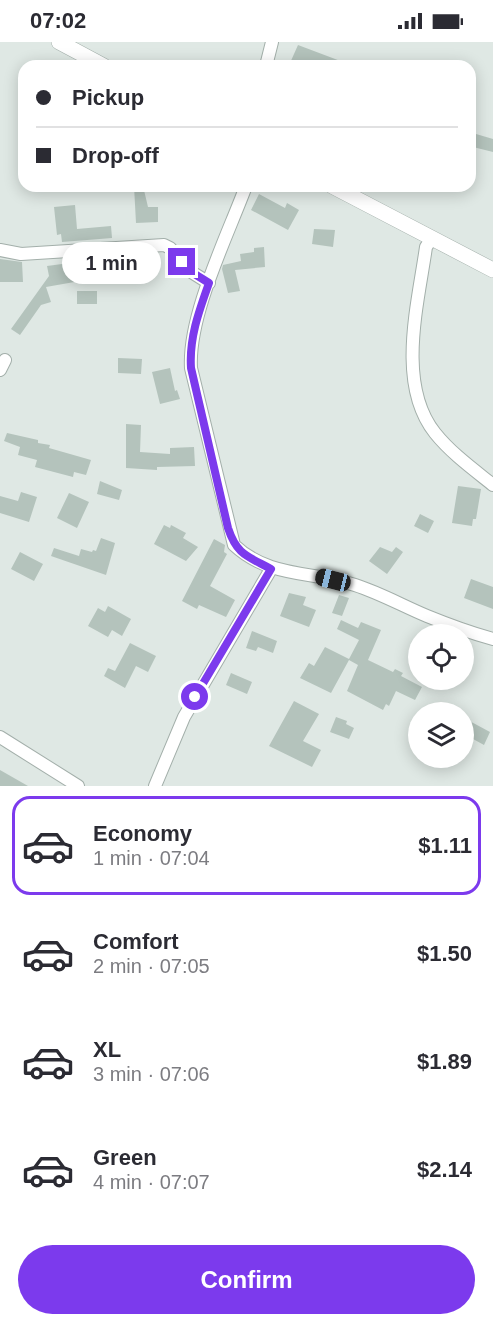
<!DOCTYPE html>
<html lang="en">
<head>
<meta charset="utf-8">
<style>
	body { margin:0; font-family:Helvetica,sans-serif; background:#f7f7f7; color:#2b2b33; height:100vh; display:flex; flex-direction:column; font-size:22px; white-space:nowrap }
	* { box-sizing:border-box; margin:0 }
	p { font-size:20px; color:#7c7c81 }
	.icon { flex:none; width:33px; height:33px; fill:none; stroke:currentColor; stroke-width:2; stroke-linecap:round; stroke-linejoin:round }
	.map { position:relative; height:744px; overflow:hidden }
	.panel { display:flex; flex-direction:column; background:#fff; flex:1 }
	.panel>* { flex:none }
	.top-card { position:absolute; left:18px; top:18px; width:458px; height:132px; border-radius:18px; box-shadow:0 3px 15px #0003; display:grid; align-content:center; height:132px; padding:0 18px; background:#fff }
	.buttons { position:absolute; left:408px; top:582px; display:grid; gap:12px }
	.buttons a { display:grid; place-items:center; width:66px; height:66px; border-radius:50%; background:#fff; box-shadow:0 3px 15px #0003; font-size:30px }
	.end { position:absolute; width:27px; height:27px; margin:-14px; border:8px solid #7c3aed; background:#fff; box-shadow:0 0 0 3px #fff }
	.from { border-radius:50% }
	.bubble { position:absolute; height:42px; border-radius:21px; background:#fff; box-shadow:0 3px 15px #0003; font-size:20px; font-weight:700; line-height:42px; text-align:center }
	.car { position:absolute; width:18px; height:36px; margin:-18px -9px; border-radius:8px; box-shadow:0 0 4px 2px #0007; background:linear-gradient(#222 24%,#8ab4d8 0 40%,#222 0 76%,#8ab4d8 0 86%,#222 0) }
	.top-card b { display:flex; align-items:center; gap:21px; height:57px; font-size:22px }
	.top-card b+b { border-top:2px solid #e1e1e2 }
	.top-card i { width:15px; height:15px; background:#2b2b33 }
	ul { padding:10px 0 0; list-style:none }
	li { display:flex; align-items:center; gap:18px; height:99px; margin:0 12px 9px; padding:0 6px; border:3px solid transparent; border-radius:18px }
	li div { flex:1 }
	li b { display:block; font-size:22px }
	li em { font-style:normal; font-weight:700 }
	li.current { border-color:#7c3aed }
	li>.icon { width:54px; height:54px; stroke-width:1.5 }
	.primary-button { display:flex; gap:12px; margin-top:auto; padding:12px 18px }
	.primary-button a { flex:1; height:69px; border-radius:36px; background:#7c3aed; color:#fff; font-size:24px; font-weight:700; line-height:69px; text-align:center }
	.status { display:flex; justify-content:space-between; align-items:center; height:42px; padding:0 30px; background:#fff; direction:ltr }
	.status svg { height:16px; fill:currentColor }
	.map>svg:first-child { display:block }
	.building { fill:#b4c3bc }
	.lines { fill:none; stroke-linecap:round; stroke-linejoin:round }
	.minor-casing { stroke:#a3afaa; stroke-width:14 }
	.tertiary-casing { stroke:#a3afaa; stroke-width:16 }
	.minor { stroke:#fff; stroke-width:12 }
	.tertiary { stroke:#fff; stroke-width:15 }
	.route { stroke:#7c3aed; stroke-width:8 }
</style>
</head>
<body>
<div class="status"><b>07:02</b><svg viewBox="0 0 49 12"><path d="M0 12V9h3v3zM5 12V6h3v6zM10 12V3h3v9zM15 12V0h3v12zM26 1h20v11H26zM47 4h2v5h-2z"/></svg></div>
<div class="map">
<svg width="493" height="744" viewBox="0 0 493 744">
	<rect width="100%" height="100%" fill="#dfe8e4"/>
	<path class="building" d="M 298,3 L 351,23 L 351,24 L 297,24 L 290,21 Z
		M 476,92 L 493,97 L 493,110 L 473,105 Z
		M 134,144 L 143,144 L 148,165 L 158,165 L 158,180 L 136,181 Z
		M 259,152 L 285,166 L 287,161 L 299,168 L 288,188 L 251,168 Z
		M 75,163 L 77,187 L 111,184 L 112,196 L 62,200 L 61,192 L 57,193 L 54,165 Z
		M 314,187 L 335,188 L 333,205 L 312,202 Z
		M 264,205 L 265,225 L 235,228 L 240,249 L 228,251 L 222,227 L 223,223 L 241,219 L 240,212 L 254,210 L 254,206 Z
		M 0,217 L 22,220 L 23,240 L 0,240 Z
		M 77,220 L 80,239 L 46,245 L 51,260 L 41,263 L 20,293 L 11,287 L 49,234 L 47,224 Z
		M 77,249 L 97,249 L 97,262 L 77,262 Z
		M 118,316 L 142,317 L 141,332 L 118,331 Z
		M 170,326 L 175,349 L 177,348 L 180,357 L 160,362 L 152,330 Z
		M 126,382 L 141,383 L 140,410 L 170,412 L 170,406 L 194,405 L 195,424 L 157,425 L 157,428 L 126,426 Z
		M 7,391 L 38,398 L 38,401 L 50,403 L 49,406 L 91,418 L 86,433 L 74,430 L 73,435 L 35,425 L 37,418 L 18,413 L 20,405 L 4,399 Z
		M 100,439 L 122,448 L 119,458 L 97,452 Z
		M 458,444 L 481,447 L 476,477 L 473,477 L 472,484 L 452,481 Z
		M 21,450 L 37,455 L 29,480 L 0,471 L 0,454 L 18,459 Z
		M 69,451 L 89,460 L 77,486 L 57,476 Z
		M 420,472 L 434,479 L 428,491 L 414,484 Z
		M 164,483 L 170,486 L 171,483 L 186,491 L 183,496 L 198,505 L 186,519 L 154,502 Z
		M 101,496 L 115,501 L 106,533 L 51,514 L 54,506 L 79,514 L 81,507 L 92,510 L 93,508 L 96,509 Z
		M 214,497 L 225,503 L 224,510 L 227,512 L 210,544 L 235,558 L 226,575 L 199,563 L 197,567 L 182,559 Z
		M 380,505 L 392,510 L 396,505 L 403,510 L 387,532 L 369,519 Z
		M 20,510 L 43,522 L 34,539 L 11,527 Z
		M 471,537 L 493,545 L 493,567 L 464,556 Z
		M 289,551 L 306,555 L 303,563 L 316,568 L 309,585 L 280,574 Z
		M 339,553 L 349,556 L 342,574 L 332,571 Z
		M 108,564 L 131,577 L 122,594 L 112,588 L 108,595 L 88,584 L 98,566 L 105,570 Z
		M 341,578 L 358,586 L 361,580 L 381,588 L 368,618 L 393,630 L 395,627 L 403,631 L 401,634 L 422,645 L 415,658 L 396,649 L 389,664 L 386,662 L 383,668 L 347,649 L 358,623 L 349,618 L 331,651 L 300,636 L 309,621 L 314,624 L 325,605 L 349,617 L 359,598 L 337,587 Z
		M 252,589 L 277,599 L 273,611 L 258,605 L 256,609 L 246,606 Z
		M 130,601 L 156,614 L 148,630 L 136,624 L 125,646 L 104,634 L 108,626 L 115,629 Z
		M 231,631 L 252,640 L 247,652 L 226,643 Z
		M 294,659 L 319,672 L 303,699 L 321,708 L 312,725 L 269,704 Z
		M 336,675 L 347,679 L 346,682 L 354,686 L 349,697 L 330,690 Z
		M 464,676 L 490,690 L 484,703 L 464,692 Z
		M 0,728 L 28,744 L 0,744 Z"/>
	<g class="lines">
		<defs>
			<path id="minor" d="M 266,24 L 272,0
				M 246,144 C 227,195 188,273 191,326 L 234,503 C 269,536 312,529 355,543 C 380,551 403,564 427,574 C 449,583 471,591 493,597
				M 432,196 L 426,205 C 418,262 396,342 435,391 C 451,411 473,427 493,443
				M 0,208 L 21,212 L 164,203 L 170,206 L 193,231 L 209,241
				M 0,328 L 5,318
				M 0,695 L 78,744
				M 155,744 L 184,675 L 271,527"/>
			<path id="tertiary" d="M 59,0 L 104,24
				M 332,144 L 493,228"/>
		</defs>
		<use href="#minor" class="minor-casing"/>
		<use href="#tertiary" class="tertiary-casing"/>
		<use href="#minor" class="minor"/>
		<use href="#tertiary" class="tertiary"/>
	</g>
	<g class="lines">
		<path class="route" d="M 182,220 L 193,231 L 209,241 C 199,269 189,296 191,326 L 228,486 C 237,513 247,514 271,527 L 195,655"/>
	</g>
</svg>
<div class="buttons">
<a><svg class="icon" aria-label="locate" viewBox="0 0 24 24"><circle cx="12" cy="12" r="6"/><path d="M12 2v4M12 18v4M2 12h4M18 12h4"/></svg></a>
<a><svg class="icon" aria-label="layers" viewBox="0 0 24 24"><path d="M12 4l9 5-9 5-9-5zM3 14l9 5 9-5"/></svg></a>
</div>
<i class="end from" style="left:195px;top:655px"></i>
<i class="end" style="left:182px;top:220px"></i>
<div class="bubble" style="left:62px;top:200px;width:99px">1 min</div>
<i class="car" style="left:333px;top:538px;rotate:284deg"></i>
<div class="top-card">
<b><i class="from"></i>Pickup</b>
<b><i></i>Drop-off</b>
</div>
</div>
<section class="panel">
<ul>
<li class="current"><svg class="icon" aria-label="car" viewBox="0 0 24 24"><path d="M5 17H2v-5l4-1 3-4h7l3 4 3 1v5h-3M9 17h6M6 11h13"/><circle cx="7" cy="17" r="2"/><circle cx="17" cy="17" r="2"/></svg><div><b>Economy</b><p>1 min · 07:04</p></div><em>$1.11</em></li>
<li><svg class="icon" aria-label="car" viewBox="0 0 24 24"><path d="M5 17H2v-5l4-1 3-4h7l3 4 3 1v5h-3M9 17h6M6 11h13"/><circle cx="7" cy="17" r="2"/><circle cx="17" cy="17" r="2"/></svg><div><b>Comfort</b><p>2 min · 07:05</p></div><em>$1.50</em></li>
<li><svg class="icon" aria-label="car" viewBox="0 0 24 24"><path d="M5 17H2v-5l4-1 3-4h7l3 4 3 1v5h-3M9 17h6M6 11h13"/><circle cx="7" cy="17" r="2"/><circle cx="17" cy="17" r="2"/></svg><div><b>XL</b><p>3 min · 07:06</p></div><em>$1.89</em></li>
<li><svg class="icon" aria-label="car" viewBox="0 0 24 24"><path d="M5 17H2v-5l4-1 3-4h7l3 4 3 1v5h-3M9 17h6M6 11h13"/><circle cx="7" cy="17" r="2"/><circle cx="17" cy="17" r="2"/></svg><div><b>Green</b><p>4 min · 07:07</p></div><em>$2.14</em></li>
</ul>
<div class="primary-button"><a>Confirm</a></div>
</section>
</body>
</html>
